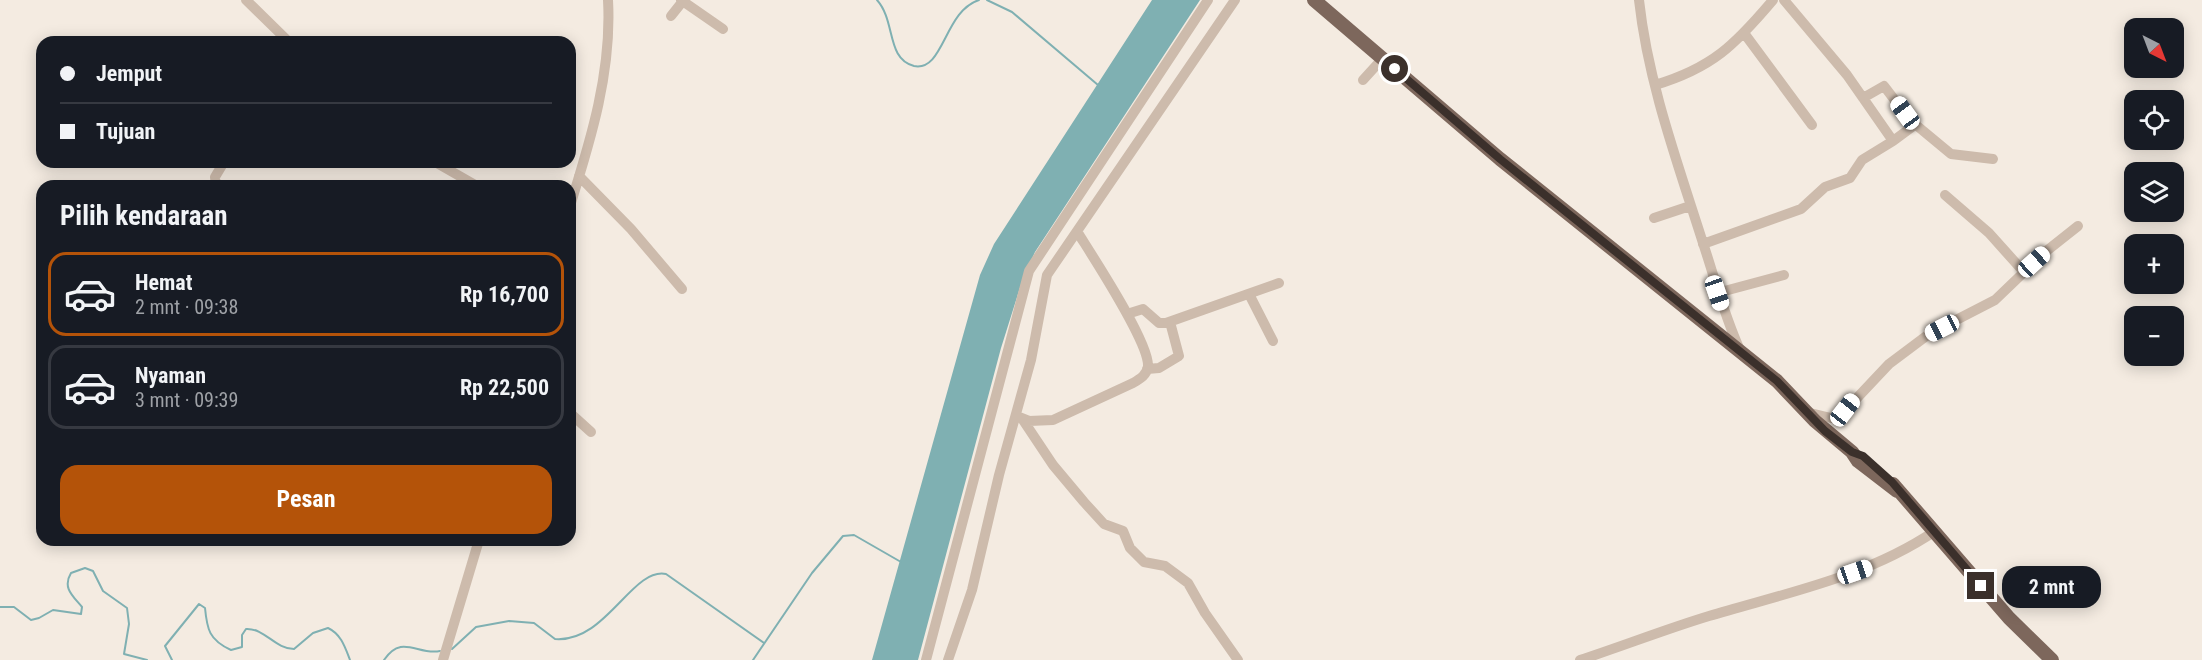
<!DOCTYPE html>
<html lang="id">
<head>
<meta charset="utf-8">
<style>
	body { margin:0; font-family:"Roboto Condensed",sans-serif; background:#20242c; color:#f1f3f6; height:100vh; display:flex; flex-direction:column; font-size:22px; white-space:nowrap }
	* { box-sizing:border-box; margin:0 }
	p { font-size:20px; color:#9ea1a6 }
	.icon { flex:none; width:33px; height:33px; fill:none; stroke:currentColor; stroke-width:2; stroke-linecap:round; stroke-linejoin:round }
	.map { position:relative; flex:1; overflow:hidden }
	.details { position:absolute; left:36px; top:180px; width:540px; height:366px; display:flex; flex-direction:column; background:#171b24; border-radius:18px; box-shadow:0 3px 15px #0003 }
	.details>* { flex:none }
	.hud { position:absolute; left:36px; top:36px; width:540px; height:132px; border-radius:18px; box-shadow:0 3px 15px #0003; display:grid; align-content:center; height:132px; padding:0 24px; background:#171b24 }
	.needle { width:39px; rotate:138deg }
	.fabs { position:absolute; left:2124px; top:18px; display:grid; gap:12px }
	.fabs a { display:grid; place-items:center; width:60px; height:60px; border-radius:12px; background:#171b24; box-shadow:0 3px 15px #0003; font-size:30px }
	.end { position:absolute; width:27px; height:27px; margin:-14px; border:8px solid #3b302b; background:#fff; box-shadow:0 0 0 3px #fff }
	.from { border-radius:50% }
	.bubble { position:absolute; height:42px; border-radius:18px; background:#171b24; box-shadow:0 3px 15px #0003; font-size:20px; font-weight:700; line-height:42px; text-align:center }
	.car { position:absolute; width:18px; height:36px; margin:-18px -9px; border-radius:8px; box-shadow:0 0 4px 2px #0007; background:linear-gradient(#fff 24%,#345 0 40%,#fff 0 76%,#345 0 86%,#fff 0) }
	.hud b { display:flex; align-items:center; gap:21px; height:57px; font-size:22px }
	.hud b+b { border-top:2px solid #363941 }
	.hud i { width:15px; height:15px; background:#f1f3f6 }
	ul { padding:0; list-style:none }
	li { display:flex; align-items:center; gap:18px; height:84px; margin:0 12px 9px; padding:0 12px; border:3px solid #363941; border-radius:18px }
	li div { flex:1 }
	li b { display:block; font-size:22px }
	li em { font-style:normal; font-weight:700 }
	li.active { border-color:#b45309 }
	li>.icon { width:54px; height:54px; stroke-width:1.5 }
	h2 { padding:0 24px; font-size:27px; line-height:72px }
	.action { display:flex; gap:12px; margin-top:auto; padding:12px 24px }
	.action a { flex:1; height:69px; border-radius:18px; background:#b45309; color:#fff; font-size:24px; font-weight:700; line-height:69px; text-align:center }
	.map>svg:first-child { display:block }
	.water { fill:#7fb0b2 }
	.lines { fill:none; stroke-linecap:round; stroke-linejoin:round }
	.stream { stroke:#7fb0b2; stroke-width:2 }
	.minor { stroke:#cdbbac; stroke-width:10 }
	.major { stroke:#7d675c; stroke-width:14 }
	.route { stroke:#3b302b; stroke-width:8 }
</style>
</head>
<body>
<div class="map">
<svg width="2202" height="660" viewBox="0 0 2202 660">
	<rect width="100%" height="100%" fill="#f4ebe1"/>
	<path class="water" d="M 1152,0 L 1200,0 L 1035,252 L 1023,278 L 1001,348 L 918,660 L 872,660 L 980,275 L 994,244 Z"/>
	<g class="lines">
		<path class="stream" d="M 877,0 C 896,21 886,59 914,66 C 944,72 944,11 979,0
			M 987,0 L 1012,12 L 1098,85
			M 0,607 L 14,607 L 31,620 L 39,618 L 53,610 L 81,614 L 82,607 C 73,596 62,588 71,573 L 85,568 L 93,571 L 103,591 L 127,608 L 129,624 L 124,654 L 147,660
			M 452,649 L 476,627 L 509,621 L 534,623 L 555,639 C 606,643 632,567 666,574 L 764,643
			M 172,660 L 165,646 L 199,604 L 205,608 C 207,629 209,640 231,650 L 242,647 L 242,635 L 246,629 C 265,628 275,649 294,649 L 313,633 L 328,628 C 341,634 345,647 350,660
			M 384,660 C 402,633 418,656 440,651
			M 753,660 L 812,573 L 843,536 L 854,535 L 901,562"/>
		<path class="minor" d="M 246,0 L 289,42
			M 681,0 L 723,29
			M 1639,0 C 1648,83 1678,164 1703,243 C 1715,279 1724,315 1740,350
			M 671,16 L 683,1
			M 1744,33 L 1812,125
			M 1363,80 L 1383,58
			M 1655,85 C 1712,68 1735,45 1773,0
			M 1863,98 L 1884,86 L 1910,120 L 1951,154 L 1993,159
			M 1893,141 L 1916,124
			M 435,162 L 477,186
			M 579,176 L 631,229 L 682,289
			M 216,186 L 215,177 L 224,162
			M 1945,195 L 1989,233 L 2023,271
			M 570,206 C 591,139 612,71 608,0
			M 1654,218 L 1690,206
			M 1703,244 L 1801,209 L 1825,187 L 1850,178 L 1862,160 L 1893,141 L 1847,75 L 1784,0
			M 1717,293 L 1784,275
			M 1249,294 L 1273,341
			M 1127,314 L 1143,309 L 1159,323 L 1166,323 L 1279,283
			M 1147,369 L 1159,368 L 1179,356 L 1170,322
			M 1806,412 L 1831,418 L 1840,416 L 1889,364 L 1929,334 L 1995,300 L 2044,253 L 2078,226
			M 570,413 L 591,432
			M 1019,417 L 1029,421 L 1053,420 L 1133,383 C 1140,379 1147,375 1148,366 C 1149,342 1093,257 1078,233
			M 1023,420 L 1053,465 L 1084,502 L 1104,524 L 1123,531 L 1130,548 L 1144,562 L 1165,566 L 1188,583 L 1205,613 L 1238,660
			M 443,660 L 479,540
			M 926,660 L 1029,271 L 1208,0
			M 948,660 L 972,590 L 999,475 L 1031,360 L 1047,275 L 1235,0
			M 1580,660 C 1623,646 1666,629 1709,616 C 1786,593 1867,577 1935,531"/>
		<path class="major" d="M 1314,0 L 1500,159 L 1777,381 L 1815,421 L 1852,452 L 1858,461 L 1897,491
			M 1893,484 L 2009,618 L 2052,660"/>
	</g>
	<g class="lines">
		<path class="route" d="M 1395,69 L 1500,159 L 1777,381 L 1825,431 L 1852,452 L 1863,456 L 1892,482 L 1981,586"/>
	</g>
</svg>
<div class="fabs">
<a><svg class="needle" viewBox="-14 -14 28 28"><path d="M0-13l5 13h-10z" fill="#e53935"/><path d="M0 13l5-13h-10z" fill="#9ea1a6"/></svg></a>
<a><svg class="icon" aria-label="locate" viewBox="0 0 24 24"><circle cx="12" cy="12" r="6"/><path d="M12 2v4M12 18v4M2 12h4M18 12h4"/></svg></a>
<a><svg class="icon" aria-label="layers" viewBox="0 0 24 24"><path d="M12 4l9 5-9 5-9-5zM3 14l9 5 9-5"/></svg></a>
<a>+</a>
<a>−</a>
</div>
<i class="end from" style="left:1395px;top:69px"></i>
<i class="end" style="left:1981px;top:586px"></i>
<div class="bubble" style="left:2002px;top:566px;width:99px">2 mnt</div>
<i class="car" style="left:1905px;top:113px;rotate:324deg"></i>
<i class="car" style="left:2034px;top:262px;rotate:48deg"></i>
<i class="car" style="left:1717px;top:293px;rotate:161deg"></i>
<i class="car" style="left:1942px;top:328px;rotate:243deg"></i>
<i class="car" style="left:1845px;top:410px;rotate:38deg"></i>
<i class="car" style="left:1855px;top:572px;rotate:71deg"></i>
<div class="hud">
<b><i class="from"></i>Jemput</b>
<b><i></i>Tujuan</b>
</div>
<section class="details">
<h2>Pilih kendaraan</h2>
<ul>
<li class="active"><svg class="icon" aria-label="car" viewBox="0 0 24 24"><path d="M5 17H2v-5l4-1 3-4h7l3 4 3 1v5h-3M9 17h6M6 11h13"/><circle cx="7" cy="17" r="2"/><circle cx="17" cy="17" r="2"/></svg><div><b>Hemat</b><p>2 mnt · 09:38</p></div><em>Rp 16,700</em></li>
<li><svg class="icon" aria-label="car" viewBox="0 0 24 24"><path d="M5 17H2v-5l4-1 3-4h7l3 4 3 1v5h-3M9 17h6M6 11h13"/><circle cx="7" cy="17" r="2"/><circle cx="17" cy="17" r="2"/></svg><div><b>Nyaman</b><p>3 mnt · 09:39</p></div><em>Rp 22,500</em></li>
</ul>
<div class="action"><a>Pesan</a></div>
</section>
</div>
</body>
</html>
